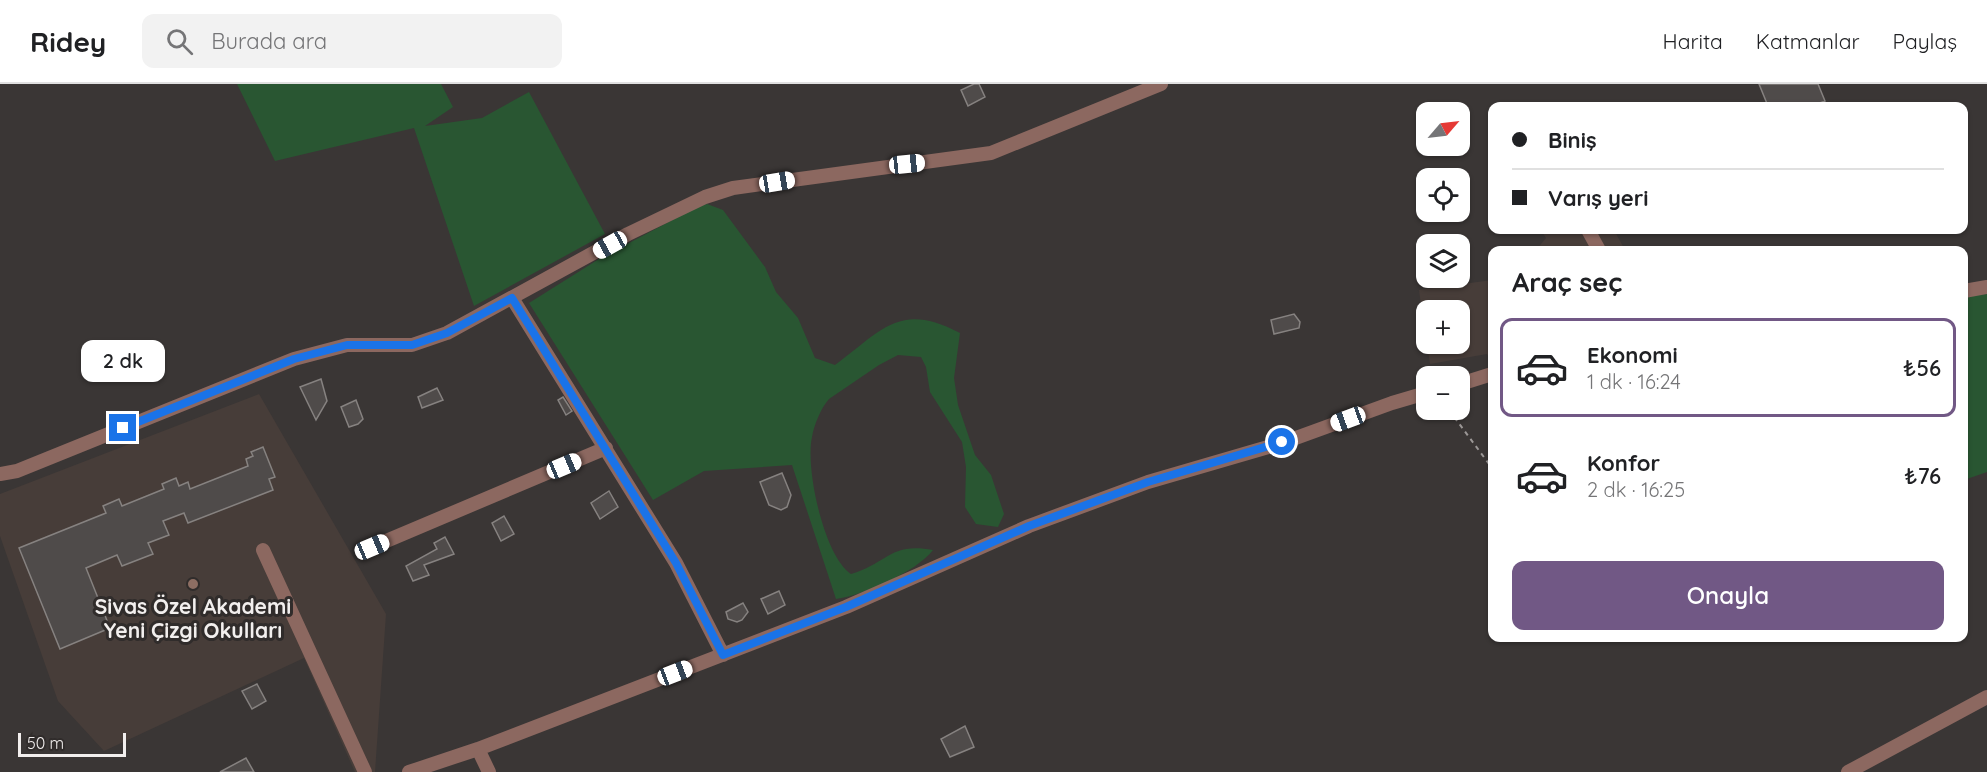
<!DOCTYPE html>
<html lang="tr">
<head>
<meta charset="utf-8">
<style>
	body { margin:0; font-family:Quicksand,sans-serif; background:#f2f2f2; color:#202124; height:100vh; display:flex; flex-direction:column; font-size:22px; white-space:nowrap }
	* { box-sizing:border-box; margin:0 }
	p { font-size:20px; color:#757577 }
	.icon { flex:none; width:33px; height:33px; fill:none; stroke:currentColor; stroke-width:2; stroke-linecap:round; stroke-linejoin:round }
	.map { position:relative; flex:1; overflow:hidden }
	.sheet { position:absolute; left:1488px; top:162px; width:480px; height:396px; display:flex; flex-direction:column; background:#fff; border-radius:12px; box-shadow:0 2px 4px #0004 }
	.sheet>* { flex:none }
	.top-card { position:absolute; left:1488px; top:18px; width:480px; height:132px; border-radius:12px; box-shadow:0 2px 4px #0004; display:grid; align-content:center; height:132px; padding:0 24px; background:#fff }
	.needle { width:39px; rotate:62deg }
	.fabs { position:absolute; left:1416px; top:18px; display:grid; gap:12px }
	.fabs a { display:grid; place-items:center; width:54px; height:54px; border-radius:12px; background:#fff; box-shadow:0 2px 4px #0004; font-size:30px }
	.scale { position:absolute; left:18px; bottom:15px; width:108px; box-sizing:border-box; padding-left:6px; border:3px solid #f2efee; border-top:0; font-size:16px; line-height:21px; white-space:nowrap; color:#f2efee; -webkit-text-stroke:4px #302c2b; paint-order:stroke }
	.end { position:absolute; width:27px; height:27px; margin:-14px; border:8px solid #1a73e8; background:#fff; box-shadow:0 0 0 3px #fff }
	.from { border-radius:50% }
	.bubble { position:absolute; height:42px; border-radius:12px; background:#fff; box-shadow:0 2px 4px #0004; font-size:20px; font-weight:600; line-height:42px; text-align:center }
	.car { position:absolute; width:18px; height:36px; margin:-18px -9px; border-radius:8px; box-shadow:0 0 4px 2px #0007; background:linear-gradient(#fff 24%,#345 0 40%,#fff 0 76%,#345 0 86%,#fff 0) }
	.top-card b { display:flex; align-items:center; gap:21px; height:57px; font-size:22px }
	.top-card b+b { border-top:2px solid #e0e0e0 }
	.top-card i { width:15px; height:15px; background:#202124 }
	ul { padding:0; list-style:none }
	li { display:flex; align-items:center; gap:18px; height:99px; margin:0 12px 9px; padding:0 12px; border:3px solid transparent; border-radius:12px }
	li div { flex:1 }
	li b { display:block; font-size:22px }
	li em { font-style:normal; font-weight:600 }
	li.on { border-color:#715885 }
	li>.icon { width:54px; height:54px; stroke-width:1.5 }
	h2 { padding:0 24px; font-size:27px; line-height:72px }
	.button { display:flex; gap:12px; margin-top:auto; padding:12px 24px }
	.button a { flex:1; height:69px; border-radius:12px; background:#715885; color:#fff; font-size:24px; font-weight:600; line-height:69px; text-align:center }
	header { display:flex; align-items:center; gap:36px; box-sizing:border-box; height:84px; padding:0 30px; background:#fff; border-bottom:2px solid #e0e0e0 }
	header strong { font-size:28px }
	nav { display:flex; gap:33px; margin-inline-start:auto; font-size:21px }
	.search { width:420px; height:54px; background:#f2f2f2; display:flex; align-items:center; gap:15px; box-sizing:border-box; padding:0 21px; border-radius:12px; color:#757577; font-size:22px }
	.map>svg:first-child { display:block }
	.built { fill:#473d39 }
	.green { fill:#295632 }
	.building { fill:#4f4b4a; stroke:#868280; stroke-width:1.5 }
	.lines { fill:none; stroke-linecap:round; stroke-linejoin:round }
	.path { stroke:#9b9796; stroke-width:2; stroke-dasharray:4.5 4.5; stroke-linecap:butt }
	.minor { stroke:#8c6860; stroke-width:14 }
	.route { stroke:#1a73e8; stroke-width:8 }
	.education-dot { fill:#8d6e63; stroke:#302c2b; stroke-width:2 }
	.labels { text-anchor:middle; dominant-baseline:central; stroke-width:6; stroke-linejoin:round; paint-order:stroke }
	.poi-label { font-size:21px; font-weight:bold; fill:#f2efee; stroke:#302c2b }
</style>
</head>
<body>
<header>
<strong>Ridey</strong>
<div class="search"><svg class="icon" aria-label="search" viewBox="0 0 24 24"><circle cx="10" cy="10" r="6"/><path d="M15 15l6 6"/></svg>Burada ara</div>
<nav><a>Harita</a><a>Katmanlar</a><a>Paylaş</a></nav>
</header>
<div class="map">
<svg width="1987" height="688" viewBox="0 0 1987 688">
	<rect width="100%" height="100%" fill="#3a3635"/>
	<path class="built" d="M 1541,146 L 1614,146 L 1625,166 L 1536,166 L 1546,154 Z
		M 1492,196 L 1492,279 L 1487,270 L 1430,280 L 1427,260 L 1460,260 L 1460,226 L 1426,226 L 1426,258 L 1419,206 Z
		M 259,310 L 386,530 L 375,688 L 355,688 L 304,574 L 104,667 L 58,617 L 0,452 L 0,410 Z"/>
	<path class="green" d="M 237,0 L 441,0 L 453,23 L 425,42 L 482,34 L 529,8 L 605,150 L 474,222 L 414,44 L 275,77 Z
		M 707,120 L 723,126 L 765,183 L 776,208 L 798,234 L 815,274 L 835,281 C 882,246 900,217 960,249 L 954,294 L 958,321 L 975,371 L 991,391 L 1004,430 L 998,443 L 976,440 L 965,423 L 966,383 L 962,358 L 930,308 L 926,283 L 921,273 L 898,271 L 879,281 L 829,315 C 821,324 814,341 812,353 C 805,384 824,472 851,490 C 888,479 890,458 933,466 C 916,488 864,511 836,515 L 792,381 L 704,387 L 653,416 L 529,219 L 599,175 L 697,123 Z
		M 1987,210 L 1987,388 L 1964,396 L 1964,212 Z"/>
	<path class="building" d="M 974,0 L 979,0 L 985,13 L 968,22 L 961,6 Z
		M 1759,0 L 1818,0 L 1825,17 L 1812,22 L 1768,22 Z
		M 1294,230 L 1300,238 L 1299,244 L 1274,250 L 1271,236 Z
		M 321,295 L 327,317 L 316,336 L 300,303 Z
		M 437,304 L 443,316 L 422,324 L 418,313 Z
		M 563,313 L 572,327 L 566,331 L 558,316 Z
		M 356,316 L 363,335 L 358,340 L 349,343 L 341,323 Z
		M 263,363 L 275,393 L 269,395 L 273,406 L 188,439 L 184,429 L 163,437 L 169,451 L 148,459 L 153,470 L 122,482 L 117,471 L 86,484 L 110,544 L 60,565 L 19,464 L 106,429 L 103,422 L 119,415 L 122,422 L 164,405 L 162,400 L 176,394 L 179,402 L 188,398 L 190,405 L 248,382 L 246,375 L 253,372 L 251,368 Z
		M 782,389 L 791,411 L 787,423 L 781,426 L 769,421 L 760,398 Z
		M 609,407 L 618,423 L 600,435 L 591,419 Z
		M 504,432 L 514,450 L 501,457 L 492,439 Z
		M 445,453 L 454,470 L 424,481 L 429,491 L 413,497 L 406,482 L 437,465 L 434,459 Z
		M 779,507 L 785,521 L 768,530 L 761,515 Z
		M 743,519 L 748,528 L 742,536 L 737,538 L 728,535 L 726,528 Z
		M 257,600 L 266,617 L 252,625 L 242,607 Z
		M 965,642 L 974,663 L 950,673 L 941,655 Z
		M 246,674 L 254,688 L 220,688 Z"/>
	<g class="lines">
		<path class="path" d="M 1449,326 L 1492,384"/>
		<path class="minor" d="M 1588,146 L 1599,166
			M 1964,207 L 1987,203
			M 512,214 L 676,479 L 723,571
			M 1460,300 L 1492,290
			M 0,390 L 17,387 L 294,275 L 347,261 L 412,261 L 447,249 L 628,150 L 705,113 L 733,104 L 991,69 L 1161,0
			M 372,463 L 606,364
			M 263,466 L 365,688
			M 478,665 L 489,688
			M 409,688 L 478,665 L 846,523 L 1029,442 L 1148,398 L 1282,359 L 1392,319 L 1426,309
			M 1848,688 L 1987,613"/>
	</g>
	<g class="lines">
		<path class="route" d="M 123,344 L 294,275 L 347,261 L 412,261 L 447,249 L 512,214 L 676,479 L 723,571 L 846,523 L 1029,442 L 1148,398 L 1282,358"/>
	</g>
	<circle class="education-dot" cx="193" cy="500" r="6"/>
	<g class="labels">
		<g class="poi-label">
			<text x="193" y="522">Sivas Özel Akademi<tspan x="193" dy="24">Yeni Çizgi Okulları</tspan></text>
		</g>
	</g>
</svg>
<div class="fabs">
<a><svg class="needle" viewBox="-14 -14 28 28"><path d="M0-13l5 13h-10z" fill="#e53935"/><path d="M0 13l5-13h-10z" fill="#757577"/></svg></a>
<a><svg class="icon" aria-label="locate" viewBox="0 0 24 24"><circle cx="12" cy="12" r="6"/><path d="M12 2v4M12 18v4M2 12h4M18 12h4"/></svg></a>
<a><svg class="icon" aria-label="layers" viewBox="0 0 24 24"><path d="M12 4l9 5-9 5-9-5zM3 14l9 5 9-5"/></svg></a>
<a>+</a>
<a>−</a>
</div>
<div class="scale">50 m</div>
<i class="end from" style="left:1282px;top:358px"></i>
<i class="end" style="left:123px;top:344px"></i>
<div class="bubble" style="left:81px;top:256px;width:84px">2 dk</div>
<i class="car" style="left:907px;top:80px;rotate:84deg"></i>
<i class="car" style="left:777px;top:98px;rotate:81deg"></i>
<i class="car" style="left:610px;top:161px;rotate:241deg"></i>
<i class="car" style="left:1348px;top:335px;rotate:250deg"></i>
<i class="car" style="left:564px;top:382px;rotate:67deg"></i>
<i class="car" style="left:372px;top:463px;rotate:67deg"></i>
<i class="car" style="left:675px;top:589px;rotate:69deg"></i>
<div class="top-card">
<b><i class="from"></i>Biniş</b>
<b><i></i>Varış yeri</b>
</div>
<section class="sheet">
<h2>Araç seç</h2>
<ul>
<li class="on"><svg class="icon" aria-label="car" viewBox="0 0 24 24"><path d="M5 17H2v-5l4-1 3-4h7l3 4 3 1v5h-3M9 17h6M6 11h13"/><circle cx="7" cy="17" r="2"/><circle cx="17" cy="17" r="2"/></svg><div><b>Ekonomi</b><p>1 dk · 16:24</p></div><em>₺56</em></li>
<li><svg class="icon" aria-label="car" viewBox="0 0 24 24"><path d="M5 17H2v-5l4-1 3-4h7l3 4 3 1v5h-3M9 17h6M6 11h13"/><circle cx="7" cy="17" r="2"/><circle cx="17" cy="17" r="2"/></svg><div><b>Konfor</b><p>2 dk · 16:25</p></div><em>₺76</em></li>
</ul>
<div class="button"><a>Onayla</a></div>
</section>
</div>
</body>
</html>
